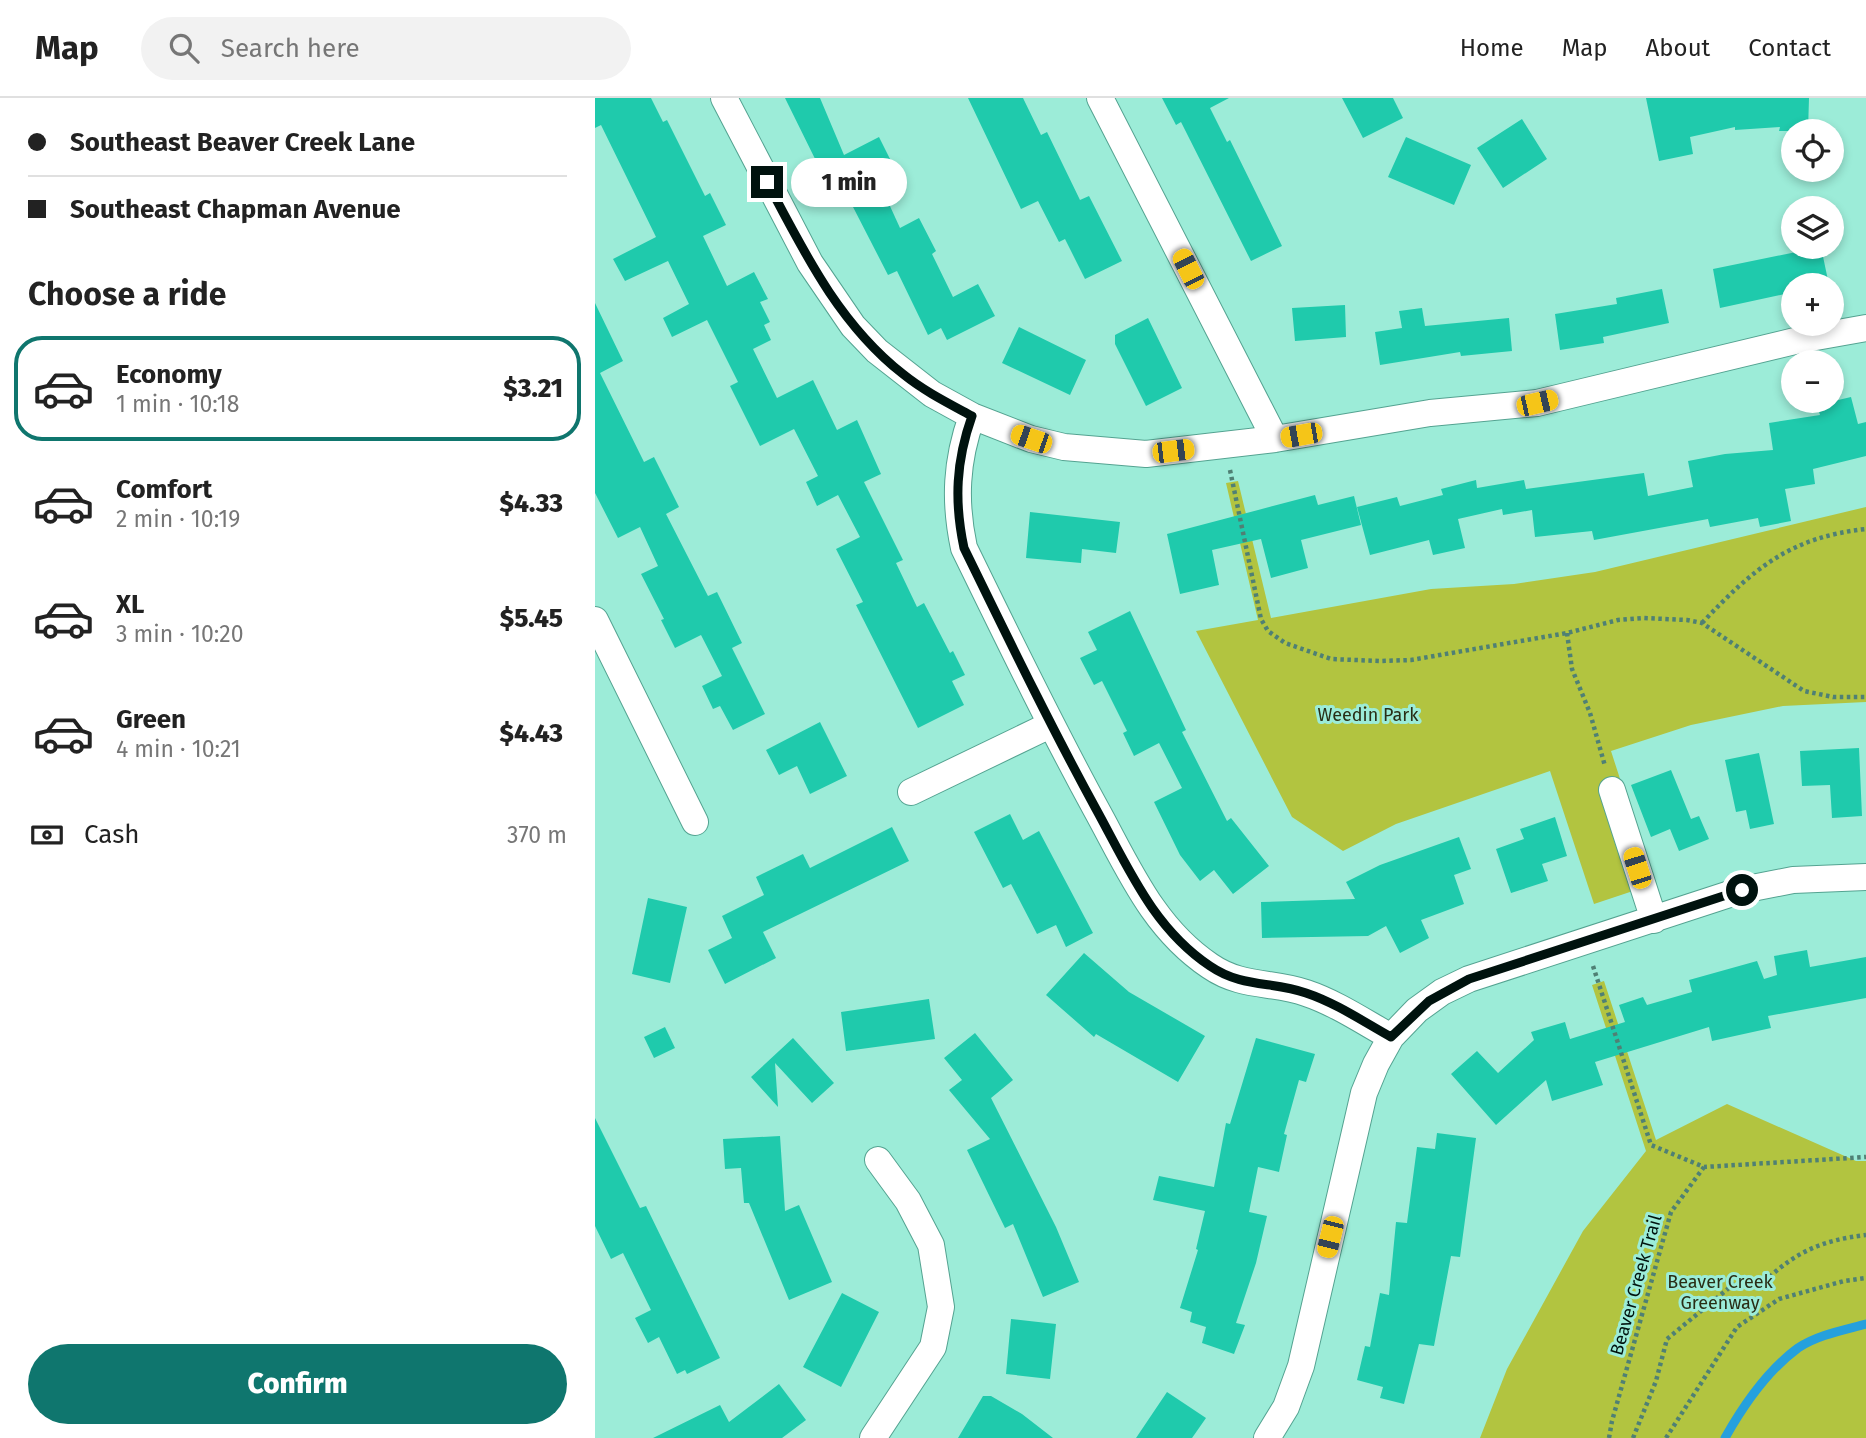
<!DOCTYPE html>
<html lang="en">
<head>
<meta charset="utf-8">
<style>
	body { margin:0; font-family:"Fira Sans",sans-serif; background:#f2f2f2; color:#222; height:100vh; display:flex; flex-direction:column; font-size:26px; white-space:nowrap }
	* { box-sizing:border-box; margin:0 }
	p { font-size:23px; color:#767676 }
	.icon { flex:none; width:38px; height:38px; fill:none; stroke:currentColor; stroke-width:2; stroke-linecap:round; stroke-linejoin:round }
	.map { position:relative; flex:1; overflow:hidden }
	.panel { display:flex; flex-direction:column; background:#fff; width:595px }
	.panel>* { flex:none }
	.top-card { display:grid; align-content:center; height:154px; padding:0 28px; background:#fff }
	.controls { position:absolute; left:1186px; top:21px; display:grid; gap:14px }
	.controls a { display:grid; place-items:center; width:63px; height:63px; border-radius:50%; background:#fff; box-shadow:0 4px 10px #0003; font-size:35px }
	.end { position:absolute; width:32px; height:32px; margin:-16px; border:9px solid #00120e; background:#fff; box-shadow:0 0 0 4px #fff }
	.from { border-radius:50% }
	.bubble { position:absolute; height:49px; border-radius:24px; background:#fff; box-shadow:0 4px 10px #0003; font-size:23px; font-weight:800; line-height:49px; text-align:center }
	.car { position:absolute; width:21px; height:42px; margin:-21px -10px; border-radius:9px; box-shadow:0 0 5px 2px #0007; background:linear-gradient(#f5c518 24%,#345 0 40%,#f5c518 0 76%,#345 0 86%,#f5c518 0) }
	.top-card b { display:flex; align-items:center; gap:24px; height:66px; font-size:26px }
	.top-card b+b { border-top:2px solid #e0e0e0 }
	.top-card i { width:18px; height:18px; background:#222 }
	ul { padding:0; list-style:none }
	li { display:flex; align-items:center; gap:21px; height:105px; margin:0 14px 10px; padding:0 14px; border:4px solid transparent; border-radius:28px }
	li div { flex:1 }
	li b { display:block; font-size:26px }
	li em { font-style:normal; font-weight:800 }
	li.current { border-color:#0f766e }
	li>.icon { width:63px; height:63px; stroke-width:1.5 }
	h2 { padding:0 28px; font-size:32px; line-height:84px }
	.pay { display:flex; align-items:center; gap:18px; height:77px; padding:0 28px; font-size:26px }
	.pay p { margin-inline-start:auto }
	.button { display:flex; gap:14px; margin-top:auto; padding:14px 28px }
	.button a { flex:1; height:80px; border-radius:42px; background:#0f766e; color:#fff; font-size:28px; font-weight:800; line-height:80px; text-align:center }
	header { display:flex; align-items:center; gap:42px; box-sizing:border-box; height:98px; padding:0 35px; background:#fff; border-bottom:2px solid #e0e0e0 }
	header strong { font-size:33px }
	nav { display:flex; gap:38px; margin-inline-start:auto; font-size:24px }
	.search { width:490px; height:63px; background:#f2f2f2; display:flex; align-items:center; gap:18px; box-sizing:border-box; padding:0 24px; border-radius:38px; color:#767676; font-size:26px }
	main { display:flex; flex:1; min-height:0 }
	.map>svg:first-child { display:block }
	.green { fill:#b2c440 }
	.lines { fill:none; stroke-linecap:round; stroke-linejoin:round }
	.stream { stroke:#25a0dd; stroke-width:9 }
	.building { fill:#1fcaac }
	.minor-casing { stroke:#54a391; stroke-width:28 }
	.path { stroke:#4f8074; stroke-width:4.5; stroke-dasharray:3.5 3.5; stroke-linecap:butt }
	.minor { stroke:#fff; stroke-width:26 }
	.route { stroke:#00120e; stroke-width:9 }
	.labels { text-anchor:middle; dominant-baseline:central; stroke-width:6; stroke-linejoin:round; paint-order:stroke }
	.park-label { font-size:18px; fill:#292d15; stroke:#9cecd8 }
	.street-label { font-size:18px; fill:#00120e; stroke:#9cecd8 }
</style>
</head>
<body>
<header>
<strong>Map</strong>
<div class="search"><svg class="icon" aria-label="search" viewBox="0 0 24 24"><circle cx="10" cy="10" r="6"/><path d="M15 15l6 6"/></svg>Search here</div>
<nav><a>Home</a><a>Map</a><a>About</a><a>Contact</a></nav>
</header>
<main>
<section class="panel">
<div class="top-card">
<b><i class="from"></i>Southeast Beaver Creek Lane</b>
<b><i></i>Southeast Chapman Avenue</b>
</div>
<h2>Choose a ride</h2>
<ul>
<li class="current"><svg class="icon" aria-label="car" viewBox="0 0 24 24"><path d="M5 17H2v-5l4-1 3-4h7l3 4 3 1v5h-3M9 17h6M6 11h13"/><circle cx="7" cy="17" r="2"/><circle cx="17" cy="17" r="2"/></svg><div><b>Economy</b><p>1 min · 10:18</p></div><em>$3.21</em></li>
<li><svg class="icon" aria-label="car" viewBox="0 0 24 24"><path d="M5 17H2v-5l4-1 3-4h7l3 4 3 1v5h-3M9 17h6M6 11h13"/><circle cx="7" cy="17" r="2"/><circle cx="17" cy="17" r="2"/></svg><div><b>Comfort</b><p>2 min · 10:19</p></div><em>$4.33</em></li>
<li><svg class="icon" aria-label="car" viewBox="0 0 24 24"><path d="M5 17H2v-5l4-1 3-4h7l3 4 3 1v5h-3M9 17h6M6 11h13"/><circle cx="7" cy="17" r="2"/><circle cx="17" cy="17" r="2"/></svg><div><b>XL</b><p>3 min · 10:20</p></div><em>$5.45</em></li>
<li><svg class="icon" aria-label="car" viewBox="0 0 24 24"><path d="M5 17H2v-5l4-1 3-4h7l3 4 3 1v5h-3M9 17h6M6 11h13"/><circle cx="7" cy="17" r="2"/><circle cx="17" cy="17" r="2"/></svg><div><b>Green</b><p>4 min · 10:21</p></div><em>$4.43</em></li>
</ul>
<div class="pay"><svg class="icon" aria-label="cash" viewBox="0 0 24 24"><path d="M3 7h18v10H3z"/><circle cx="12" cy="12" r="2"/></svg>Cash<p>370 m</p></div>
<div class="button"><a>Confirm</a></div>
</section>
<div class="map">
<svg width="1271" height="1340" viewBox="0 0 1271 1340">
	<rect width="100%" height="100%" fill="#9cecd8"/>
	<path class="green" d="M 643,383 L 676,520 L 836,491 L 919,486 L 1000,474 L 1271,409 L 1271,604 L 1188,608 L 1096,627 L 1016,653 L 1059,786 L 999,806 L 955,673 L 801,726 L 748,753 L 697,719 L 601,533 L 663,522 L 631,385 Z
		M 1009,883 L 1061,1042 L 1132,1006 L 1261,1063 L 1271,1063 L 1271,1340 L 885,1340 L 912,1271 L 988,1133 L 1051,1053 L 997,887 Z"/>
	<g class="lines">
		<path class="stream" d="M 1130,1340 C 1148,1308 1173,1272 1203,1250 C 1222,1237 1249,1232 1271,1226"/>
	</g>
	<path class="building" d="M 0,0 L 56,0 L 68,24 L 72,22 L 110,98 L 115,95 L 131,127 L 108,138 L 132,188 L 159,174 L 173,201 L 165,204 L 175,224 L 169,227 L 176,242 L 158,251 L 182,300 L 218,282 L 242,332 L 262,322 L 286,376 L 269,384 L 308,462 L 301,465 L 322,509 L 329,505 L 355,555 L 358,553 L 370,577 L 357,583 L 369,607 L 323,630 L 261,507 L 268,504 L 241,451 L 265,439 L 243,397 L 222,408 L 211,384 L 223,378 L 199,331 L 165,348 L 135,288 L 143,284 L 112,222 L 77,239 L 68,220 L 94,206 L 73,163 L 30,183 L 18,161 L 61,139 L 6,27 L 0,30 Z
		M 190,0 L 225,0 L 249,57 L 284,39 L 302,75 L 284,84 L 305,130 L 324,120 L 341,153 L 337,156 L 358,199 L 383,186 L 400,218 L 352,242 L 346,230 L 333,237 L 302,173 L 293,177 L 239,72 L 228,77 Z
		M 373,0 L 428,0 L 446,37 L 452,34 L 485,102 L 494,98 L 527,163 L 490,181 L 470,141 L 464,144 L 443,103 L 426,111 Z
		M 567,0 L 634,0 L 615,10 L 632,44 L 635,42 L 687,148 L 656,163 L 586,24 L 581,27 Z
		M 747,0 L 798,0 L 808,20 L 768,40 Z
		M 1051,0 L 1214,0 L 1213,33 L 1184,33 L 1185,29 L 1140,32 L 1140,29 L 1095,39 L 1098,56 L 1064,63 Z
		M 927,21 L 952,61 L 908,90 L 882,50 Z
		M 811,39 L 876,67 L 859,107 L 793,79 Z
		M 1226,149 L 1234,187 L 1199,187 L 1199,194 L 1125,210 L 1118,171 Z
		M 1067,191 L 1074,225 L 1008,239 L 1009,245 L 965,252 L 960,216 L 1022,206 L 1021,200 Z
		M 0,205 L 28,263 L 5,275 L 49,364 L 59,359 L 84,409 L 71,416 L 113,498 L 122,494 L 147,545 L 137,550 L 170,616 L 138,632 L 125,608 L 118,611 L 107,588 L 127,578 L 106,537 L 80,550 L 66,522 L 69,521 L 46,476 L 63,468 L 45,429 L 23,440 L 0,395 Z
		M 750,207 L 751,239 L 700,243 L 697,210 Z
		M 827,210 L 830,228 L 914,220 L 917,253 L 866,258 L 865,254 L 785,267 L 780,234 L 807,230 L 804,213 Z
		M 553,220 L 587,290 L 551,308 L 520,246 L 520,237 Z
		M 424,229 L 491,262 L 475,297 L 407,265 Z
		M 1256,299 L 1263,326 L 1271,324 L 1271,358 L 1218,371 L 1220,386 L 1190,391 L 1196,423 L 1165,429 L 1163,420 L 1115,429 L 1113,421 L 999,442 L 997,433 L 940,439 L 937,412 L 908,417 L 907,411 L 863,421 L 870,450 L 838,457 L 834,442 L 775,457 L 762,409 L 802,399 L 805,408 L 848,397 L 846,391 L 881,382 L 882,390 L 929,382 L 931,391 L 1049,375 L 1053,398 L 1098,389 L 1093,363 L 1130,356 L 1178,352 L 1174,325 L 1225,317 L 1222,307 Z
		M 720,397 L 723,407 L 759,398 L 766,427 L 706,442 L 713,470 L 676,480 L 666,441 L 617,452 L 624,487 L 585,496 L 572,436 Z
		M 435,414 L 525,424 L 521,455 L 487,451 L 486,465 L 431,460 Z
		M 535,513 L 591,632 L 587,634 L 632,723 L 636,720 L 674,768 L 638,796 L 619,772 L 605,783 L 585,757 L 559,704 L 587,690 L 564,645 L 539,658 L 528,635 L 532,633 L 507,583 L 499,587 L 485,560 L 502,552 L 493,534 Z
		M 225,624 L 252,678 L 215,696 L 202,668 L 184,677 L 171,652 Z
		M 1264,650 L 1267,718 L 1237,720 L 1235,687 L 1207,688 L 1205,653 Z
		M 1164,655 L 1179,726 L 1155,731 L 1151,712 L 1141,714 L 1130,662 Z
		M 1076,672 L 1096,721 L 1104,718 L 1114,741 L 1084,753 L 1075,731 L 1056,739 L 1036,687 Z
		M 415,716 L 428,742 L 444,733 L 498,835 L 471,849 L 461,827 L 442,836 L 416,786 L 408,790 L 379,734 Z
		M 960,719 L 972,758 L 947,766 L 953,783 L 916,795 L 901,751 L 929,741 L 925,731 Z
		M 297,729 L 314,763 L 168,834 L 181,860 L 130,886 L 113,852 L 137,840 L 127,818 L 169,797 L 161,779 L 208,756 L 215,770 Z
		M 864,739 L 876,771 L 859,777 L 869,806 L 826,822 L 834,840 L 805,855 L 791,828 L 773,838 L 667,840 L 666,804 L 760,801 L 751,784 L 785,767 Z
		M 53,800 L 92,809 L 75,885 L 37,876 Z
		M 1212,852 L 1215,869 L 1271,859 L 1271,900 L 1173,918 L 1176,930 L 1117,943 L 1114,929 L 1000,964 L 1008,987 L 957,1003 L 951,982 L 901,1027 L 856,976 L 882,953 L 903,975 L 939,942 L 936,934 L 970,924 L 975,941 L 1030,924 L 1024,907 L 1048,899 L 1052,907 L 1097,894 L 1094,882 L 1162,863 L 1169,881 L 1182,877 L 1179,858 Z
		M 489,855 L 534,894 L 610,938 L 583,984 L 501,936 L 499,939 L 451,897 Z
		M 334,901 L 340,941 L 251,953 L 246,914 Z
		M 70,929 L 80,950 L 59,960 L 49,939 Z
		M 380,935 L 418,982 L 396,1000 L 461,1129 L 484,1184 L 448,1199 L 418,1126 L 410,1130 L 372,1052 L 395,1041 L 354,992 L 367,982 L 349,960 Z
		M 198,940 L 239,985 L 217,1005 L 180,965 L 183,1009 L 156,979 Z
		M 661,940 L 720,956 L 711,984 L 704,982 L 689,1036 L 692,1037 L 684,1074 L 663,1069 L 654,1114 L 672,1118 L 661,1165 L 641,1225 L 650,1227 L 639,1256 L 607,1245 L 611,1229 L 595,1224 L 597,1214 L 585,1210 L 603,1152 L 601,1151 L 610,1113 L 558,1102 L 564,1078 L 619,1089 L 631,1025 L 635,1026 Z
		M 0,1020 L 45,1110 L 51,1108 L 125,1260 L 92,1276 L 90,1272 L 82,1276 L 64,1239 L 53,1245 L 40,1220 L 56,1212 L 28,1155 L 16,1161 L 0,1128 Z
		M 842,1035 L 881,1040 L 865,1159 L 856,1158 L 839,1248 L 824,1246 L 809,1306 L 785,1300 L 788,1289 L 762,1282 L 770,1248 L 775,1249 L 785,1195 L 794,1197 L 801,1124 L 812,1125 L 822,1049 L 840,1051 Z
		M 185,1038 L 190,1113 L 204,1107 L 237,1184 L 194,1202 L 154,1105 L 149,1105 L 146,1070 L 130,1071 L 128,1041 Z
		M 247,1195 L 284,1214 L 246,1289 L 208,1269 Z
		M 416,1221 L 461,1226 L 455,1281 L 411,1276 Z
		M 184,1286 L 211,1322 L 187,1340 L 58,1340 L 125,1307 L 134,1324 Z
		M 572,1294 L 611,1320 L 597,1340 L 541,1340 Z
		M 388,1298 L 396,1298 L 427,1316 L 458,1340 L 363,1340 Z"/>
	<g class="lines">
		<defs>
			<path id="minor" d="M 129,0 L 215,165 L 258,228 L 282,253 L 337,296 L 377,318 L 436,341 L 469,349 L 551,356 L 680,341 L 835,315 L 942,305 L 1204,242 L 1271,230
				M 505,0 L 680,341
				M 377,318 C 361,363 359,403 369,450 C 412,538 454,625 501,711 C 533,769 558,830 615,868 C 647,890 677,883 711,895 C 741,905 769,924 796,939
				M 0,522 L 100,724
				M 1017,692 L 1059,822
				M 316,694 L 455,627
				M 278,1340 L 338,1249 L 346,1209 L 336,1147 L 313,1103 L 283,1062
				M 672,1340 L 691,1309 L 706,1268 L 769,995 L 781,966 L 796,939 L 822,912 L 847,894 L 874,881 L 1147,792 L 1198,782 L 1271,779"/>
		</defs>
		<use href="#minor" class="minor-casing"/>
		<path class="path" d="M 635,372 L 666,521 L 673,533 L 690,545 L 736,561 L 785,563 L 816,562 L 972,535 L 1023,522 L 1049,520 L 1092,522 L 1107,525 L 1209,593 L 1238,599 L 1271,599
			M 1107,525 C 1158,471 1195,439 1271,431
			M 972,535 L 977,571 L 995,615 L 1010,668
			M 998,868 L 1056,1047 L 1109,1069 L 1271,1059
			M 1014,1340 L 1017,1323 L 1076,1114 L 1109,1069
			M 1038,1340 L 1061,1283 L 1072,1241 L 1146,1180 L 1170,1183 C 1202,1153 1228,1142 1271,1137
			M 1071,1340 L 1142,1229 L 1184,1201 L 1249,1183 L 1271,1180"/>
		<use href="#minor" class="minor"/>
	</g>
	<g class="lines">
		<path class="route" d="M 172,84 C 209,154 244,226 308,276 C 329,293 353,305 377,318 C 361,363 359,403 369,450 C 412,538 454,625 501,711 C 533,769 558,830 615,868 C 647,890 677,883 711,895 C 741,905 769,924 796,939 L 834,903 L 874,881 L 1147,792"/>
	</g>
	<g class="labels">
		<g class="park-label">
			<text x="773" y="617">Weedin Park</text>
			<text x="1125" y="1184">Beaver Creek<tspan x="1125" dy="21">Greenway</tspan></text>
		</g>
		<g class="street-label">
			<text transform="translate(1041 1187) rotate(-74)">Beaver Creek Trail</text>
		</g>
	</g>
</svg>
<div class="controls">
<a><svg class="icon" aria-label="locate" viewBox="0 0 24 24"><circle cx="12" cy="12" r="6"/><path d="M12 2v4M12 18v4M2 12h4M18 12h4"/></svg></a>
<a><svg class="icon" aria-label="layers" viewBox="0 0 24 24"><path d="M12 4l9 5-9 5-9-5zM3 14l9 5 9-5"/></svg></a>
<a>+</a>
<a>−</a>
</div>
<i class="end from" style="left:1147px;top:792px"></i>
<i class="end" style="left:172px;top:84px"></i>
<div class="bubble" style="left:196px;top:60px;width:116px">1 min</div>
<i class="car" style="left:593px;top:171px;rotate:333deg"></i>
<i class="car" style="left:942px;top:305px;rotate:77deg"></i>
<i class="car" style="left:706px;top:337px;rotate:260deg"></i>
<i class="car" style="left:436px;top:341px;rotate:289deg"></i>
<i class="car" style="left:578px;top:353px;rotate:83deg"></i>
<i class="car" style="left:1042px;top:770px;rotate:342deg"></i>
<i class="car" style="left:735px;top:1139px;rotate:194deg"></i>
</div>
</main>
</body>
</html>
